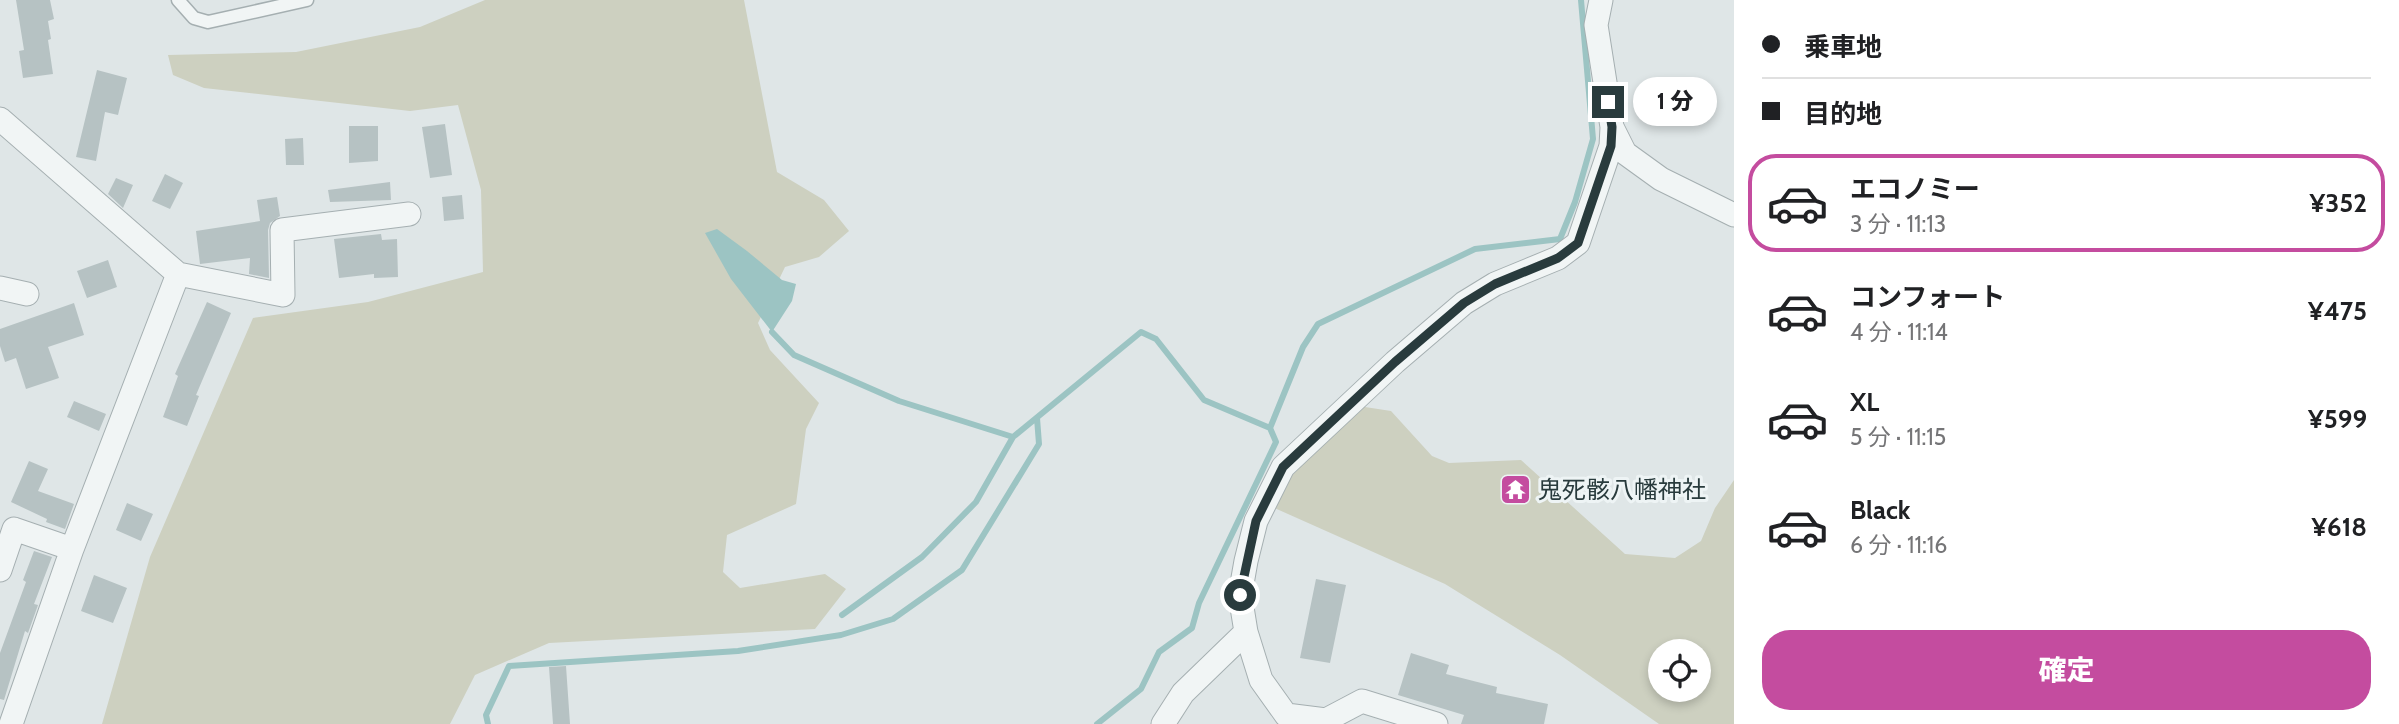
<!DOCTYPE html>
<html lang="ja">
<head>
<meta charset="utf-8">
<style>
	body { margin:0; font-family:Cabin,"Noto Sans JP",sans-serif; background:#f2f2f2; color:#202124; height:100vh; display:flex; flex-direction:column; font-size:26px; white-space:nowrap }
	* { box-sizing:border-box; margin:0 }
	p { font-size:23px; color:#757577 }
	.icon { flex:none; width:38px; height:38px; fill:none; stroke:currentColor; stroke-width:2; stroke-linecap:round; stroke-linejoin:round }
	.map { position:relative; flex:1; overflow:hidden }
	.drawer { display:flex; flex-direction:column; background:#fff; width:665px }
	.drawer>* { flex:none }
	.guide { display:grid; align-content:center; height:154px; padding:0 28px; background:#fff }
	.buttons { position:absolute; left:1648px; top:639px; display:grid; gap:14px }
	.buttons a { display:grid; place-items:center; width:63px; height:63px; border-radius:50%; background:#fff; box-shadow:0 4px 10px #0003; font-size:35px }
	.end { position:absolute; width:32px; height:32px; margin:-16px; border:9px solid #293b3d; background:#fff; box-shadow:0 0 0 4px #fff }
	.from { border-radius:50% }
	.bubble { position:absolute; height:49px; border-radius:24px; background:#fff; box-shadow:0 4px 10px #0003; font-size:23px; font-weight:800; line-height:49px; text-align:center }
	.guide b { display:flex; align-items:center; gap:24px; height:66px; font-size:26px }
	.guide b+b { border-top:2px solid #e0e0e0 }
	.guide i { width:18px; height:18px; background:#202124 }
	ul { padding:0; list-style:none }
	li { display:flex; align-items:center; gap:21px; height:98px; margin:0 14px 10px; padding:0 14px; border:4px solid transparent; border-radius:28px }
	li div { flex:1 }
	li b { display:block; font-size:26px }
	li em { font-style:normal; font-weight:800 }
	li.selected { border-color:#c44c9f }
	li>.icon { width:63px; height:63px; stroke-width:1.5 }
	.cta { display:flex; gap:14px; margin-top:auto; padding:14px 28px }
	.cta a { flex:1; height:80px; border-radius:28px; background:#c44c9f; color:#fff; font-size:28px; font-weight:800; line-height:80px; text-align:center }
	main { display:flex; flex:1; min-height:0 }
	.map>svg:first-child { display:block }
	.green { fill:#cdd0c0; fill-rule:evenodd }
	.water { fill:#9cc4c3 }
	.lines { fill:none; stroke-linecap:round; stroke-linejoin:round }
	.stream { stroke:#9cc4c3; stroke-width:6 }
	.building { fill:#b6c2c3 }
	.lane-casing { stroke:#a5afb1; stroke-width:15 }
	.street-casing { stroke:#a5afb1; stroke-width:25 }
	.lane { stroke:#f1f5f5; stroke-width:12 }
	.street { stroke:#f1f5f5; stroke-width:23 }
	.route { stroke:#293b3d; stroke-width:9 }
	.labels { text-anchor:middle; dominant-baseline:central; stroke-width:6; stroke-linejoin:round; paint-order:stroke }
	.poi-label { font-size:24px; fill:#293b3d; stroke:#eef4f5; text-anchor:start }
</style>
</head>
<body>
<main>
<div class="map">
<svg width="1734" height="724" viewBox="0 0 1734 724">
	<rect width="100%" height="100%" fill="#dfe6e7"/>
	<path class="green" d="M 485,0 L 744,0 L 777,172 L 824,200 L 849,231 L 819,257 L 785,267 L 758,323 L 770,350 L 819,403 L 806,429 L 796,504 L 727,535 L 723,572 L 740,588 L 825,574 L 846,589 L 815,629 L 549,643 L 475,675 L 450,724 L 102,724 L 150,557 L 253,318 L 368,302 L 483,272 L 481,190 L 458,105 L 410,111 L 204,88 L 173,75 L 168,55 L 296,52 L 420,27 Z
		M 1352,405 L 1391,411 L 1432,456 L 1449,463 L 1521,460 L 1625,554 L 1675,558 L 1701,541 L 1715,508 L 1734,480 L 1734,724 L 1659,724 L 1560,655 L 1445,584 L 1270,506 L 1296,464 ZM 1661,651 L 1699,651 L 1699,690 L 1661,690 Z"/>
	<path class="water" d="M 717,229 L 747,251 L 782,280 L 796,284 L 792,301 L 772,332 L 731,279 L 705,233 Z"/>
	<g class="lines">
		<path class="stream" d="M 772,332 L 794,355 L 899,401 L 1013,437
			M 842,615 L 922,557 L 976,502 L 1013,437 L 1141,332 L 1156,339 L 1204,400 L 1270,428
			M 488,724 L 486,715 L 509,666 L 738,651 L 841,635 L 893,619 L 962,570 L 1039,444 L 1037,418
			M 1097,724 L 1141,689 L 1159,652 L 1192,628 L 1199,603 L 1276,442 L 1270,428 L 1303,347 L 1318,324 L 1475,249 L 1560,239 L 1575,202 L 1593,139 L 1581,0"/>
	</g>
	<path class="building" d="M 16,0 L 50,0 L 54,19 L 48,21 L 51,39 L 48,40 L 53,74 L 23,78 L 19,51 L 24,50 Z
		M 97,70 L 127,78 L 118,115 L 105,112 L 96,161 L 76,157 Z
		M 445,124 L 452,175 L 430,178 L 422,127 Z
		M 349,126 L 378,126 L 378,161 L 349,163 Z
		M 303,138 L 304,165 L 286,165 L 285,139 Z
		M 165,174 L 183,183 L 170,209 L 152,201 Z
		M 116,178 L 133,185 L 123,208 L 108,194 Z
		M 390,182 L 391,200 L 330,202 L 328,190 Z
		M 462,195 L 464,219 L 444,221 L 442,197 Z
		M 277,197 L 280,216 L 270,223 L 268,230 L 269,278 L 249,274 L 250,258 L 200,264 L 196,231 L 260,221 L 257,200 Z
		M 381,234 L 382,240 L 397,239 L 398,277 L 374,278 L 374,274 L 339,278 L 334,239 Z
		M 108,260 L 117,287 L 87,298 L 77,271 Z
		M 207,302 L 231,313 L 196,395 L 199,396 L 187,426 L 163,417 L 178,376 L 175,374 Z
		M 74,303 L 84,335 L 48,347 L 59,378 L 26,389 L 16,358 L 5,362 L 0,346 L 0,329 Z
		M 74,401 L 106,414 L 99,431 L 67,417 Z
		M 29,461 L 48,469 L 38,491 L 74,504 L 65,529 L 46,522 L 47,519 L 11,502 Z
		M 127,503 L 153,514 L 141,541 L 116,530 Z
		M 34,551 L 52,557 L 34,604 L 38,605 L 28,633 L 25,631 L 4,700 L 0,699 L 0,653 L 26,582 L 23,580 Z
		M 94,575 L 127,588 L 113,623 L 81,611 Z
		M 1316,579 L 1346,585 L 1330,663 L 1300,658 Z
		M 1411,653 L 1449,665 L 1446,674 L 1497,687 L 1496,693 L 1548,704 L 1544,724 L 1461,724 L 1464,715 L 1398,695 Z
		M 566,666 L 570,724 L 553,724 L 549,667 Z"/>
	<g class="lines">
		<defs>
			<path id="lane" d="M 178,0 L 194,18 L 208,22 L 307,0"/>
			<path id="street" d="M 0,119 L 178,274 L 72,549 L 11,724
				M 1612,127 L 1625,153 L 1661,179 L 1734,215
				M 178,274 L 283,295 L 282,230 L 409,214
				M 0,288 L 27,294
				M 0,570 L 14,529 L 72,549
				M 1246,632 L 1261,680 L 1286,715 L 1326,720 L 1362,701 L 1436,724
				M 1163,724 L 1183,693 L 1246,632 L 1240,595 L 1246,561 L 1256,521 L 1283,467 L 1395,362 L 1464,303 L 1495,284 L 1558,258 L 1578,243 L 1611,146 L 1612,127 L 1596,25 L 1601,0"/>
		</defs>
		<use href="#lane" class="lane-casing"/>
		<use href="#street" class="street-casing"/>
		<use href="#lane" class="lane"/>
		<use href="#street" class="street"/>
	</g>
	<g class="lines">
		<path class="route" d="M 1240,595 L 1256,521 L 1283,467 L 1395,362 L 1464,303 L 1495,284 L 1558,258 L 1578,243 L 1611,146 L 1612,127 L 1608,102"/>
	</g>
	<defs>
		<symbol id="temple-square" viewBox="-11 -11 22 22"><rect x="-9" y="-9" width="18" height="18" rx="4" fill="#c44c9f" stroke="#eef4f5"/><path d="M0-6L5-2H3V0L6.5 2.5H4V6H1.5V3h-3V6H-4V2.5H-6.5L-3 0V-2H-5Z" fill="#fff"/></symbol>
	</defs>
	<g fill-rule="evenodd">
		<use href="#temple-square" x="1498" y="472" width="35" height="35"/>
	</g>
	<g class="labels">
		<g class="poi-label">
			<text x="1538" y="489">鬼死骸八幡神社</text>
		</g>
	</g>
</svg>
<div class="buttons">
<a><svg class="icon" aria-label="locate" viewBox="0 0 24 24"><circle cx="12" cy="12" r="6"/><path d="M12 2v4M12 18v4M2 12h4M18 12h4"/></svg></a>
</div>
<i class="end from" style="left:1240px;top:595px"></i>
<i class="end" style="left:1608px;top:102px"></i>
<div class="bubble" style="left:1633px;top:77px;width:84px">1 分</div>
</div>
<section class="drawer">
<div class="guide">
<b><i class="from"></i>乗車地</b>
<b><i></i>目的地</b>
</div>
<ul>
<li class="selected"><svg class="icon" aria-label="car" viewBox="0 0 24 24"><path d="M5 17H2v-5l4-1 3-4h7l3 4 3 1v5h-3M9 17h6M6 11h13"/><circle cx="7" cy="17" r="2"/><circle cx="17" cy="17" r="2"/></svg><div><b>エコノミー</b><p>3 分 · 11:13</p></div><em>¥352</em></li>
<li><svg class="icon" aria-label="car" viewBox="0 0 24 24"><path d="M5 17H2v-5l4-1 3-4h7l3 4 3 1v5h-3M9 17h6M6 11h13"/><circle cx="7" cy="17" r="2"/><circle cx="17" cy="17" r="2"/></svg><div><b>コンフォート</b><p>4 分 · 11:14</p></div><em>¥475</em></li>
<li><svg class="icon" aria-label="car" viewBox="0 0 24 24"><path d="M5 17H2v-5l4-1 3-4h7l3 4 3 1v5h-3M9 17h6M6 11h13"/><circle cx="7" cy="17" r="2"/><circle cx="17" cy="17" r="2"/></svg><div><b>XL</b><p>5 分 · 11:15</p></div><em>¥599</em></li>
<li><svg class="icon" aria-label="car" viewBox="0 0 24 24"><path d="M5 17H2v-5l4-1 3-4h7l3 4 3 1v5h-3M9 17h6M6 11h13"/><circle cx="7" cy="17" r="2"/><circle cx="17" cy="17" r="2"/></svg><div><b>Black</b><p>6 分 · 11:16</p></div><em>¥618</em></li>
</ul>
<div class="cta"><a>確定</a></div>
</section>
</main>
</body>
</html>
